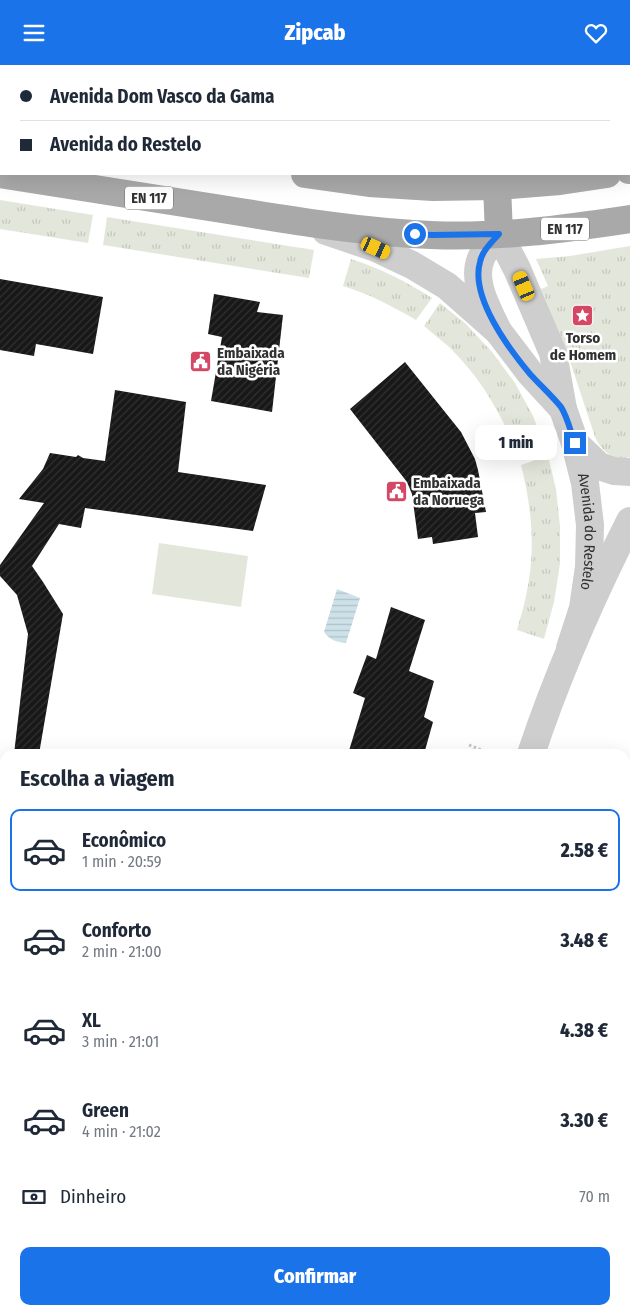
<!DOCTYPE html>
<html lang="pt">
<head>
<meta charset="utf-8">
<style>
	body { margin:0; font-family:"Fira Sans Condensed",sans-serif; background:#f6f6f7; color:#1f2937; height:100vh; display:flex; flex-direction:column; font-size:19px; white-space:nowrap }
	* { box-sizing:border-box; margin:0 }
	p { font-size:16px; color:#747a83 }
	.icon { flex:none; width:28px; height:28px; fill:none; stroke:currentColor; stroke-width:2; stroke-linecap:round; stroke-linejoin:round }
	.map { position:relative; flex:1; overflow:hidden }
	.side { position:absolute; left:0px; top:684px; width:630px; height:566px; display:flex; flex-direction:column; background:#fff; border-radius:15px 15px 0 0; box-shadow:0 5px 20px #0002 }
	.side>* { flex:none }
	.banner { position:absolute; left:0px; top:0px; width:630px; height:110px; box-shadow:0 5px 20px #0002; display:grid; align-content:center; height:110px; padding:0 20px; background:#fff }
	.end { position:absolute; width:22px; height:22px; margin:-11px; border:6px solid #1a73e8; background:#fff; box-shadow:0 0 0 2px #fff }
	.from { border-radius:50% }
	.bubble { position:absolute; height:35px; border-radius:10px; background:#fff; box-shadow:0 5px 20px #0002; font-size:16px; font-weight:800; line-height:35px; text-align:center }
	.car { position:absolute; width:15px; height:30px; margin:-15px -8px; border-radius:6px; box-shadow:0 0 4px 1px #0007; background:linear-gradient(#f5c518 24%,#345 0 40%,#f5c518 0 76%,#345 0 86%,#f5c518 0) }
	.banner b { display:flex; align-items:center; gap:18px; height:48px; font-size:19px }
	.banner b+b { border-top:1px solid #e0e1e3 }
	.banner i { width:12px; height:12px; background:#1f2937 }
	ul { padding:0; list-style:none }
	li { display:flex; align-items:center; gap:15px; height:82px; margin:0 10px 8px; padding:0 10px; border:2px solid transparent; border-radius:10px }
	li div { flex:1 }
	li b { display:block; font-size:19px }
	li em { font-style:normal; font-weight:800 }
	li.active { border-color:#1a73e8 }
	li>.icon { width:45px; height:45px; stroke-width:1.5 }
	h2 { padding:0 20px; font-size:22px; line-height:60px }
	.pay { display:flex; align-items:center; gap:12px; height:55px; padding:0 20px; font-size:19px }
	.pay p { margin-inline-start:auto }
	.action { display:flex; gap:10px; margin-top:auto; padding:10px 20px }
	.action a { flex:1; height:58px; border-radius:10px; background:#1a73e8; color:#fff; font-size:20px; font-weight:800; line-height:58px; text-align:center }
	header { display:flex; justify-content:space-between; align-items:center; height:65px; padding:0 20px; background:#1a73e8; color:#fff; font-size:22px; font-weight:800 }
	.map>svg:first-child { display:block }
	.grass { fill:url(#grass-tufts) }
	.forest { fill:url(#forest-crowns) }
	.garden { fill:#e3e7db }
	.water { fill:url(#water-rules) }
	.building { fill:url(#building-hatch) }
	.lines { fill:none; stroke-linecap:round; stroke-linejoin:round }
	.path { stroke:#c8c8c8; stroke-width:3; stroke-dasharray:2.5 2.5; stroke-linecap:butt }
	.minor { stroke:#cecece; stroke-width:28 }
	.major { stroke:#a9a9a9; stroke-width:28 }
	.route { stroke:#1a73e8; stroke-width:6 }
	.labels { text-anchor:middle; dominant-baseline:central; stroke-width:5; stroke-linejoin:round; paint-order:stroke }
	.shield { fill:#fff; stroke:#6f6f6f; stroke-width:1 }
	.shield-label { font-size:14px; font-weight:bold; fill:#313131 }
	.poi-label { font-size:15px; font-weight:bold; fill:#313131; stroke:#fff; text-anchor:start }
	.street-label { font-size:15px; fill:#313131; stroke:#fff }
</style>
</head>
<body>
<header><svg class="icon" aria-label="menu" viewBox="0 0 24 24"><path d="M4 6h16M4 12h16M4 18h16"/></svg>Zipcab<svg class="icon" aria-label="heart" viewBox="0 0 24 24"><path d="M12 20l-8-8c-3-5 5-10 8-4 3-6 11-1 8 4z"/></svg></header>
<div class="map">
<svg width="630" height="1249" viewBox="0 0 630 1249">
	<defs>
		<pattern id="grass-tufts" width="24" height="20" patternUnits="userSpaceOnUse" patternTransform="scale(1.25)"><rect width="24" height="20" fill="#e3e7db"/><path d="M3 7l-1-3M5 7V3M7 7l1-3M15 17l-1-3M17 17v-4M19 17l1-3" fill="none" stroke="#c3c7bc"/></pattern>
		<pattern id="forest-crowns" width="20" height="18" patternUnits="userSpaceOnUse" patternTransform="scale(1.25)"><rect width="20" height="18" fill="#e3e7db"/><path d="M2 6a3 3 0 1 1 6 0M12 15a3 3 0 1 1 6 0" fill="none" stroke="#c3c7bc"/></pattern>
		<pattern id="water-rules" width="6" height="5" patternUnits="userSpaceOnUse" patternTransform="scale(1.25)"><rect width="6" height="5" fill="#cce1e8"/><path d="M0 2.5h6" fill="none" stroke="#b0c2c7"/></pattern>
		<pattern id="building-hatch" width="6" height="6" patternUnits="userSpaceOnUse" patternTransform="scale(1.25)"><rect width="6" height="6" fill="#181818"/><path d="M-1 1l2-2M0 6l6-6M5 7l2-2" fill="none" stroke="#313131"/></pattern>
	</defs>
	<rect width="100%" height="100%" fill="#fff"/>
	<path class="grass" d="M 0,135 L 93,150 L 88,178 L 0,164 Z
		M 107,152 L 314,185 L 309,213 L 103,180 Z
		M 630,181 L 630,392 C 613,396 601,386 595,372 L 565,281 L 541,224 L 548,221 L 536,194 L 570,191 Z
		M 351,194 C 382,204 405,216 432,233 L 416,255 C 392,241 369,229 343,221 Z
		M 440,238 L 466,259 L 492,287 L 515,318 L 533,351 L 545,382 L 518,390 C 501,348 481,313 448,281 C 440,274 432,268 424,261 Z
		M 548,391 L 556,424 L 560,461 L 560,499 L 554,537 L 544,574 L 517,565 C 520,553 524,542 526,531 C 536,486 532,444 521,400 Z"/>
	<path class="forest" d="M 0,1177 L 5,1179 L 5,1245 L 24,1245 L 21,1249 L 0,1249 Z"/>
	<path class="garden" d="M 159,478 L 248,491 L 241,542 L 152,529 Z"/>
	<path class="water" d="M 337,524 L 360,533 L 346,578 C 336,577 330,575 324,567 Z"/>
	<path class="building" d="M 0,214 L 103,232 L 93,289 L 36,279 L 34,291 L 0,285 Z
		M 214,229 L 260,237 L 257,247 L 283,250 L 272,347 L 211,336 L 222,272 L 208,269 Z
		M 405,297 L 461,367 L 475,394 L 478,405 L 486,447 L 475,448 L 478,472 L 433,479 L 432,472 L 418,474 L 412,429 L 407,417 L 350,344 Z
		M 115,325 L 186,337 L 178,407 L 266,420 L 253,466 L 85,443 L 81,463 L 59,459 L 32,501 L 43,517 L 63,549 L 39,689 L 14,689 L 28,569 L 17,530 L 0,511 L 0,500 L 44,438 L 19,434 L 43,404 L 50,388 L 76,392 L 78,390 L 83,393 L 105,396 Z
		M 391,542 L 425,555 L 409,606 L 434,616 L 424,652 L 433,657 L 424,689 L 348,689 L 365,633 L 353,628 L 367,590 L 376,594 Z"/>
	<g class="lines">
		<path class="path" d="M 469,680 L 492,689"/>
		<g class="minor">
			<path d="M 326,166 L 376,183 L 412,200 L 447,221 L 498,266 L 530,308 L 563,344"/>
			<path id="s1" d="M 498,266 C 488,244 470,216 482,191 C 486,183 494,176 499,169 L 517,204 L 553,288 L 563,344 L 575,378 L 585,418 L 590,460 L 589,502 L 583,543 L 570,583"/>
			<path d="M 575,378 L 599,401 L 614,406 L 630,407"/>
			<path d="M 531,689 C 558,608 592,531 630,456"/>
			<path d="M 0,1177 L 5,1179"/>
			<path d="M 21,1249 L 24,1245"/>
			<path d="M 431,1249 L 431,1245"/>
		</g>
		<path class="major" d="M 0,61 L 1,61
			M 629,105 L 630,105
			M 0,109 C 76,121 152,133 228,145 C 295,156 362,167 431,170 C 497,173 564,164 630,154
			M 305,109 L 369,118 L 433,122 L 497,121 L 560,116 L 607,109
			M 497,121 L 499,169"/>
	</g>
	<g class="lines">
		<path class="route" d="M 415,169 L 432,170 L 499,169 C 492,177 482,186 480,197 C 470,232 509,284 530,309 C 540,320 552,331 561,342 C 567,351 571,368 575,378"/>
	</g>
	<defs>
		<symbol id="sight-square" viewBox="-11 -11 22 22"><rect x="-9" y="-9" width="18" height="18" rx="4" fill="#d44765" stroke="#fff"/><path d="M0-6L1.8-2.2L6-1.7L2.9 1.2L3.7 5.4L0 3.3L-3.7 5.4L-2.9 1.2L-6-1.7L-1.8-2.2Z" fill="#fff"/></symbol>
		<symbol id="civic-square" viewBox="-11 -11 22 22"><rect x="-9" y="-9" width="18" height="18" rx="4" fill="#d44765" stroke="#fff"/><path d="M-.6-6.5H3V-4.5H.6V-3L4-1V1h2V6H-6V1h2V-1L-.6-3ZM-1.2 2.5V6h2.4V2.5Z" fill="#fff"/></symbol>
	</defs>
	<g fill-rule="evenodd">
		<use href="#sight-square" x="570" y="238" width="25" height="25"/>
		<use href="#civic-square" x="188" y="284" width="25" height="25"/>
		<use href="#civic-square" x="384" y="414" width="25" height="25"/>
	</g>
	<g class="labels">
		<g class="shield">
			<rect x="125" y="121.5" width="48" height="23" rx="4"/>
			<rect x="541" y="152.5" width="48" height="23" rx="4"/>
		</g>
		<g class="shield-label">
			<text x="149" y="133">EN 117</text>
			<text x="565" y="164">EN 117</text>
		</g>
		<g class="poi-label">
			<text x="583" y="273" text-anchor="middle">Torso<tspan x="583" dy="17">de Homem</tspan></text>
			<text x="217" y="288">Embaixada<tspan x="217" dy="17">da Nigéria</tspan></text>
			<text x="413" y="418">Embaixada<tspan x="413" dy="17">da Noruega</tspan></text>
		</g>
		<g class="street-label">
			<text stroke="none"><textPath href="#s1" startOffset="421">Avenida do Restelo</textPath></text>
		</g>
	</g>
</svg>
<i class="end from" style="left:415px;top:169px"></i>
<i class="end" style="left:575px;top:378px"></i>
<div class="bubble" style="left:475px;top:360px;width:82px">1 min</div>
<i class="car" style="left:376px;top:183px;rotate:114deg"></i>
<i class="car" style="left:524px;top:221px;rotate:337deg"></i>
<div class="banner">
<b><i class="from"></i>Avenida Dom Vasco da Gama</b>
<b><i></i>Avenida do Restelo</b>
</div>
<section class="side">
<h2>Escolha a viagem</h2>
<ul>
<li class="active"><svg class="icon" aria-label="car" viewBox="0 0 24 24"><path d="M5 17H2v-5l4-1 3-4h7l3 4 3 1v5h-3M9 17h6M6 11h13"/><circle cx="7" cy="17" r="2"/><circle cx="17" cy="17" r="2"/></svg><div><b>Econômico</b><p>1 min · 20:59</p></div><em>2.58 €</em></li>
<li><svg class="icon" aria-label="car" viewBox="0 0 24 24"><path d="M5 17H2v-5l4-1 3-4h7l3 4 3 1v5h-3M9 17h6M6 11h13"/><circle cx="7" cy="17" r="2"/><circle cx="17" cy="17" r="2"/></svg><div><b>Conforto</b><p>2 min · 21:00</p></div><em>3.48 €</em></li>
<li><svg class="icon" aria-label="car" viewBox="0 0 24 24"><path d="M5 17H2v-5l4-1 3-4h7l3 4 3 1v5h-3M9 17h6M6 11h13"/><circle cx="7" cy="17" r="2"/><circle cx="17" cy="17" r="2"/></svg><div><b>XL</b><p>3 min · 21:01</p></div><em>4.38 €</em></li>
<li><svg class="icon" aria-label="car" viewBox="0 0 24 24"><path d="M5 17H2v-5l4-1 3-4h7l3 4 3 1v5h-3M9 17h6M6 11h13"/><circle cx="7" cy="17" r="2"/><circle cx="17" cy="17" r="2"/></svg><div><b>Green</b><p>4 min · 21:02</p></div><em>3.30 €</em></li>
</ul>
<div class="pay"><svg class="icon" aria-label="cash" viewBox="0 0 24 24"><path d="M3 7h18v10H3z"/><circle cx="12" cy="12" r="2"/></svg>Dinheiro<p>70 m</p></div>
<div class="action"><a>Confirmar</a></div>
</section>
</div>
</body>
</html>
